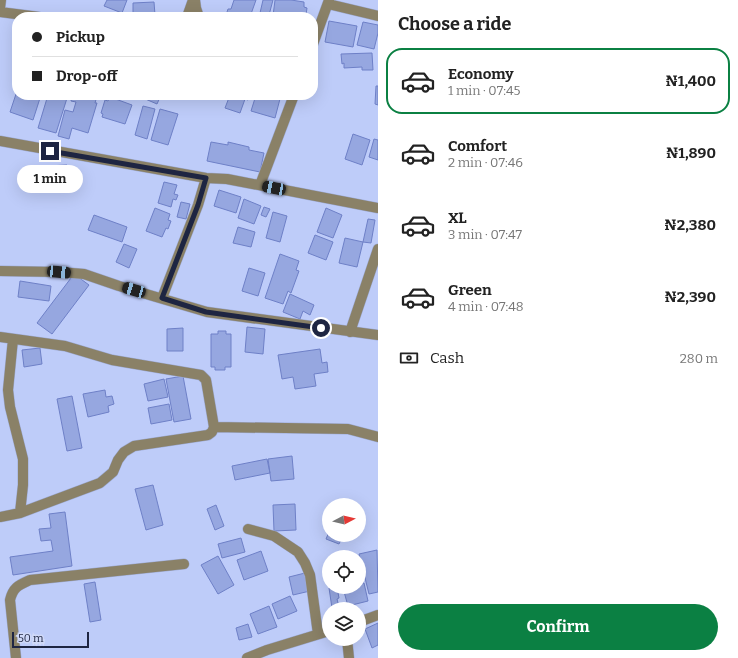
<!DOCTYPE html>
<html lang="en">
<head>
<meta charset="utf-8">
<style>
	body { margin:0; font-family:Bitter,serif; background:#f2f2f2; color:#222; height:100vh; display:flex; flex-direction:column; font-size:15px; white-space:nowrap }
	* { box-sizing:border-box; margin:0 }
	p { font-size:13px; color:#767676 }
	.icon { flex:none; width:22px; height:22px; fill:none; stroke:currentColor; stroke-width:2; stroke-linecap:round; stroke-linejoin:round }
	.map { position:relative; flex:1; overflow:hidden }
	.details { display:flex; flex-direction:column; background:#fff; width:360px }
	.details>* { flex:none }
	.hud { position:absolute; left:12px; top:12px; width:306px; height:88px; border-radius:16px; box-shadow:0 4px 16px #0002; display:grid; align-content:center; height:88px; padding:0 20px; background:#fff }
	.needle { width:26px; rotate:83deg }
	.buttons { position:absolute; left:322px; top:498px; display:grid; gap:8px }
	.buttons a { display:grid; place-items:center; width:44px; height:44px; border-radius:50%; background:#fff; box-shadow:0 4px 16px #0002; font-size:20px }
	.scale { position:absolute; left:12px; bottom:10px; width:77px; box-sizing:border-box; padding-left:4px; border:2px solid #1e2542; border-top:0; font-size:11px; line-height:14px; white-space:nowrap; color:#1e2542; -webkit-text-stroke:3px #d0d9f8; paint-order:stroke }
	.end { position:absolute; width:18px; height:18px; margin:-9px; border:5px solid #1e2542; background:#fff; box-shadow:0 0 0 2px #fff }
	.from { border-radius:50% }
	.bubble { position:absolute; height:28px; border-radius:14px; background:#fff; box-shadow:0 4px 16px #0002; font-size:13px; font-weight:700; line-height:28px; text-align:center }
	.car { position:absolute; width:12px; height:24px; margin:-12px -6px; border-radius:5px; box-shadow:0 0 3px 1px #0007; background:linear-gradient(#222 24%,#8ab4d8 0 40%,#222 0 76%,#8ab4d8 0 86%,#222 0) }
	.hud b { display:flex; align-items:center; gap:14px; height:38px; font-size:15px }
	.hud b+b { border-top:1px solid #e0e0e0 }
	.hud i { width:10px; height:10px; background:#222 }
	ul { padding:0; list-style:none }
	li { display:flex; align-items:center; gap:12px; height:66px; margin:0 8px 6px; padding:0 12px; border:2px solid transparent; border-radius:16px }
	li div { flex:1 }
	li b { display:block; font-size:15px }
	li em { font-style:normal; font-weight:700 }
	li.active { border-color:#0b8043 }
	li>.icon { width:36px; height:36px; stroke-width:1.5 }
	h2 { padding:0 20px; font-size:18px; line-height:48px }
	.pay { display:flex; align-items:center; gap:10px; height:44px; padding:0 20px; font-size:15px }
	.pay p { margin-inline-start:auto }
	.cta { display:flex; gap:8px; margin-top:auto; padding:8px 20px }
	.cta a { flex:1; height:46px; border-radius:24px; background:#0b8043; color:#fff; font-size:16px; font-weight:700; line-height:46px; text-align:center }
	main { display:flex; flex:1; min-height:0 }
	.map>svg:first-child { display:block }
	.building { fill:#96a7e0; stroke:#6e80c7 }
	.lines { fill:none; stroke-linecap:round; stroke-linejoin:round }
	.minor-casing { stroke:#9eabd4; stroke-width:11 }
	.minor { stroke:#8a8167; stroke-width:10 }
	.route { stroke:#1e2542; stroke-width:5 }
</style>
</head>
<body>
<main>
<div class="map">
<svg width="378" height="658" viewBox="0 0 378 658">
	<rect width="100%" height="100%" fill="#beccf9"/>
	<path class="building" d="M 107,0 L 127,0 L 122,13 L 104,6 Z
		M 234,0 L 256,0 L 251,14 L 253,15 L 253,17 L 227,17 L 228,15 L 226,15 L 228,9 L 231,9 Z
		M 263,0 L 273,0 L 269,15 L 260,13 Z
		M 275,0 L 291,0 L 304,2 L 304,7 L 307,8 L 306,15 L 300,14 L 300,17 L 273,16 Z
		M 154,2 L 155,15 L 133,16 L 133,3 Z
		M 329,21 L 357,26 L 353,47 L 325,42 Z
		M 363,22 L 378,25 L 378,33 L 374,49 L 357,45 Z
		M 372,53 L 373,70 L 362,70 L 362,67 L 344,68 L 344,63 L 342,64 L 341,54 Z
		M 376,86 L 378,86 L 378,105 L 375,104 Z
		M 17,91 L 17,95 L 41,95 L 33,120 L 10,112 Z
		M 48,95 L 68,95 L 56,133 L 38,128 Z
		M 72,95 L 92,95 L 97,96 L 95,103 L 97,103 L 88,133 L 72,128 L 69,139 L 58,136 L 65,110 L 73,112 L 76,102 L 71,101 Z
		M 136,95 L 161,95 L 157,104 Z
		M 230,95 L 250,95 L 248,100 L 245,99 L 240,113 L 225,108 Z
		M 256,95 L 281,95 L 275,118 L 251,111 Z
		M 110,97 L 132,105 L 125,124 L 102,117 L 103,114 L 101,113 L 105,100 L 108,101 Z
		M 143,106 L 155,109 L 147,139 L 135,135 Z
		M 160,109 L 178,114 L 168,145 L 151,140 Z
		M 353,134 L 370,140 L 362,165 L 345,159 Z
		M 374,139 L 378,140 L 378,160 L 369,157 Z
		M 211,142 L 228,145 L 228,142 L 249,147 L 249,150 L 264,153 L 260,172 L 207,161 Z
		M 67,165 L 67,191 L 48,191 L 47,166 Z
		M 164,182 L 177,185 L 174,194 L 178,195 L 176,200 L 173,199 L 171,207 L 158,203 Z
		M 219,190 L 241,197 L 236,213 L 214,206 Z
		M 244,199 L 261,206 L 254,224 L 238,218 Z
		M 181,202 L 190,204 L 186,219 L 177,217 Z
		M 264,207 L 270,209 L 266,217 L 261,215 Z
		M 155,208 L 170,214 L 168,220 L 171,221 L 168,229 L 166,228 L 162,237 L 146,231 Z
		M 326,208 L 342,215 L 333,238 L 317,232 Z
		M 273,212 L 287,216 L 280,242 L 266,238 Z
		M 94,215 L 127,227 L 122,242 L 88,230 Z
		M 368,219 L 375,220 L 371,243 L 363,242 Z
		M 238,227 L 255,232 L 251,247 L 233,243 Z
		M 315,235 L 333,242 L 326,260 L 308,253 Z
		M 345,238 L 363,242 L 357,267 L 339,263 Z
		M 124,244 L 137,249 L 129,268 L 116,262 Z
		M 280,254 L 299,261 L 296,270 L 299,271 L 291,293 L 288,291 L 283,304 L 265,298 Z
		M 249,268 L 265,273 L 258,296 L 242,291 Z
		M 74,274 L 89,285 L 52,334 L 37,323 Z
		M 20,281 L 51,286 L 49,301 L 18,297 Z
		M 290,294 L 314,305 L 310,315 L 303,311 L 300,319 L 283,312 Z
		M 247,327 L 265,329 L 263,354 L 245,352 Z
		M 183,328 L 183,351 L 167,351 L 167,329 Z
		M 218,331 L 226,331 L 226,334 L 231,334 L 231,367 L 225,367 L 225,370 L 215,370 L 215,367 L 211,367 L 211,334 L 218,334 Z
		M 40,348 L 42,364 L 24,367 L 22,350 Z
		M 320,349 L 322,363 L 327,362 L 328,372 L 314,374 L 316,386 L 295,389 L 293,377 L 282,379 L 278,355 Z
		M 183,376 L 191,419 L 174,422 L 166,379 Z
		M 164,379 L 168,397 L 148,401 L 144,384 Z
		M 105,390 L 106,397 L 112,396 L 114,404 L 108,406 L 109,412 L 88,417 L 83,394 Z
		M 72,396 L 82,448 L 67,451 L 57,399 Z
		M 169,404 L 172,420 L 151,424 L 148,408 Z
		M 292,456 L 294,479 L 271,481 L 268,459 Z
		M 267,459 L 270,473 L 235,480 L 232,466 Z
		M 153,485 L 163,525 L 146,530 L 135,489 Z
		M 295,504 L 296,530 L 274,531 L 273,505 Z
		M 216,505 L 224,526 L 215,530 L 207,509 Z
		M 65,512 L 72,566 L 13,575 L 10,557 L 53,551 L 51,540 L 41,541 L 39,529 L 51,528 L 49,514 Z
		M 329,532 L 329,535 L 343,535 L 339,544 L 326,539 Z
		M 241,538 L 245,552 L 222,558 L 218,544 Z
		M 377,550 L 378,592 L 369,594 L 359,554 Z
		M 261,551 L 268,571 L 244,580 L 237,560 Z
		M 218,556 L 234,585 L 218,594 L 201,565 Z
		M 305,573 L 310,591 L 293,595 L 289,577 Z
		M 95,582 L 101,620 L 90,622 L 84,584 Z
		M 364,583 L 368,601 L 348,606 L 343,588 L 359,587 L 359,584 Z
		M 337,587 L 339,598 L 337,599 L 339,607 L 332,608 L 329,588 Z
		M 290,596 L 297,611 L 278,619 L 272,604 Z
		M 269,606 L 277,627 L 258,634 L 250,614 Z
		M 378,623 L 378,645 L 372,648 L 365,629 Z
		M 248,624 L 252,637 L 239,640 L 236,628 Z"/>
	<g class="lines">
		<defs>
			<path id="minor" d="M 195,0 L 196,8 L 199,17
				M 328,4 L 378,16
				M 0,8 L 1,0
				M 0,12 L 39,17
				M 187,17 L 193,0
				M 313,44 L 329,0
				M 0,141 L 206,178 L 227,179 L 378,208
				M 260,185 L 294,95
				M 0,271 L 59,272 L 84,274 L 119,286 L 207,312 L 378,335
				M 162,298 L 198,205 L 206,178
				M 350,332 L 378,249
				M 0,337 L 65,346 L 112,360 L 201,375 L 206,380 L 214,427 L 212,432 L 208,435 L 134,446 L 124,452 L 118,460 L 113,472 L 100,483 L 20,513 L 0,517
				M 13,339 L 8,390 L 10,407 L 23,459 L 23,485 L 20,513
				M 214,427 L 348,429 L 378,437
				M 248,529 L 274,536 L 298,552 L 305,563 L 310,575 L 318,634
				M 359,622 L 378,615
				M 347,639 L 349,658
				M 16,658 L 10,600 C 13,587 19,585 30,580 L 184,564
				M 247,658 L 267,650 L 329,631"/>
		</defs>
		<use href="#minor" class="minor-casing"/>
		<use href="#minor" class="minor"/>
	</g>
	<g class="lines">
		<path class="route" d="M 50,151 L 206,178 L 198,205 L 162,298 L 206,312 L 321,328"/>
	</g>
</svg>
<div class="buttons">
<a><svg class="needle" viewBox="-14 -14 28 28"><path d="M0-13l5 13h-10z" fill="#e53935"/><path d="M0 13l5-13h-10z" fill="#767676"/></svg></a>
<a><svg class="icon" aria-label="locate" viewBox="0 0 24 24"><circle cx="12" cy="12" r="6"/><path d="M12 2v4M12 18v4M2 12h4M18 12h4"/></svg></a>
<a><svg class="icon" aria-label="layers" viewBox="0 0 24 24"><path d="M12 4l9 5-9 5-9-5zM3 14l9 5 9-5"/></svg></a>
</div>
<div class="scale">50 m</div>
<i class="end from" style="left:321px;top:328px"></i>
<i class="end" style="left:50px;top:151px"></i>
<div class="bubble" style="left:17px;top:165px;width:66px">1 min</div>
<i class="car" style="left:274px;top:188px;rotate:281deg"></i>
<i class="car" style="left:59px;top:272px;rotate:95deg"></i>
<i class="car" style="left:134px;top:290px;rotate:286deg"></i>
<div class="hud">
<b><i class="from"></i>Pickup</b>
<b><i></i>Drop-off</b>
</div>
</div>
<section class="details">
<h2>Choose a ride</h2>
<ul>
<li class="active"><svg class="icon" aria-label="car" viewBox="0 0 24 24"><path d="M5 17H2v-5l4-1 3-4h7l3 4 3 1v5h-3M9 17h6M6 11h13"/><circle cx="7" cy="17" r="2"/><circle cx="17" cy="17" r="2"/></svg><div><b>Economy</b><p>1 min · 07:45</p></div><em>₦1,400</em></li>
<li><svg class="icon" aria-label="car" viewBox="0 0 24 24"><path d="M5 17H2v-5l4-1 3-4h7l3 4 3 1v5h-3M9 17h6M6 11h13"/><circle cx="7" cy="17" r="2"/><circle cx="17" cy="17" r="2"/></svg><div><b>Comfort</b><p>2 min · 07:46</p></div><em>₦1,890</em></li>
<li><svg class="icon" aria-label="car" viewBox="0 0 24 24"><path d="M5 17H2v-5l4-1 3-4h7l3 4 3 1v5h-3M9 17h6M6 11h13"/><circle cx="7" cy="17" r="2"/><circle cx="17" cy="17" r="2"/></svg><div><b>XL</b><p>3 min · 07:47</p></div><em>₦2,380</em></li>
<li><svg class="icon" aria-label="car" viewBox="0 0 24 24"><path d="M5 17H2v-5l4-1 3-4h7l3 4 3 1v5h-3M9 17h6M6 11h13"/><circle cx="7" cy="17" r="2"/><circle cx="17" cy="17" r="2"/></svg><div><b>Green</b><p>4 min · 07:48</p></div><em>₦2,390</em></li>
</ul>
<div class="pay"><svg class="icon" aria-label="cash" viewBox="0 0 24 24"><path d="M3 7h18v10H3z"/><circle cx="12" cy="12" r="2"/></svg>Cash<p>280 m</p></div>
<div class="cta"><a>Confirm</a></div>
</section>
</main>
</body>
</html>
